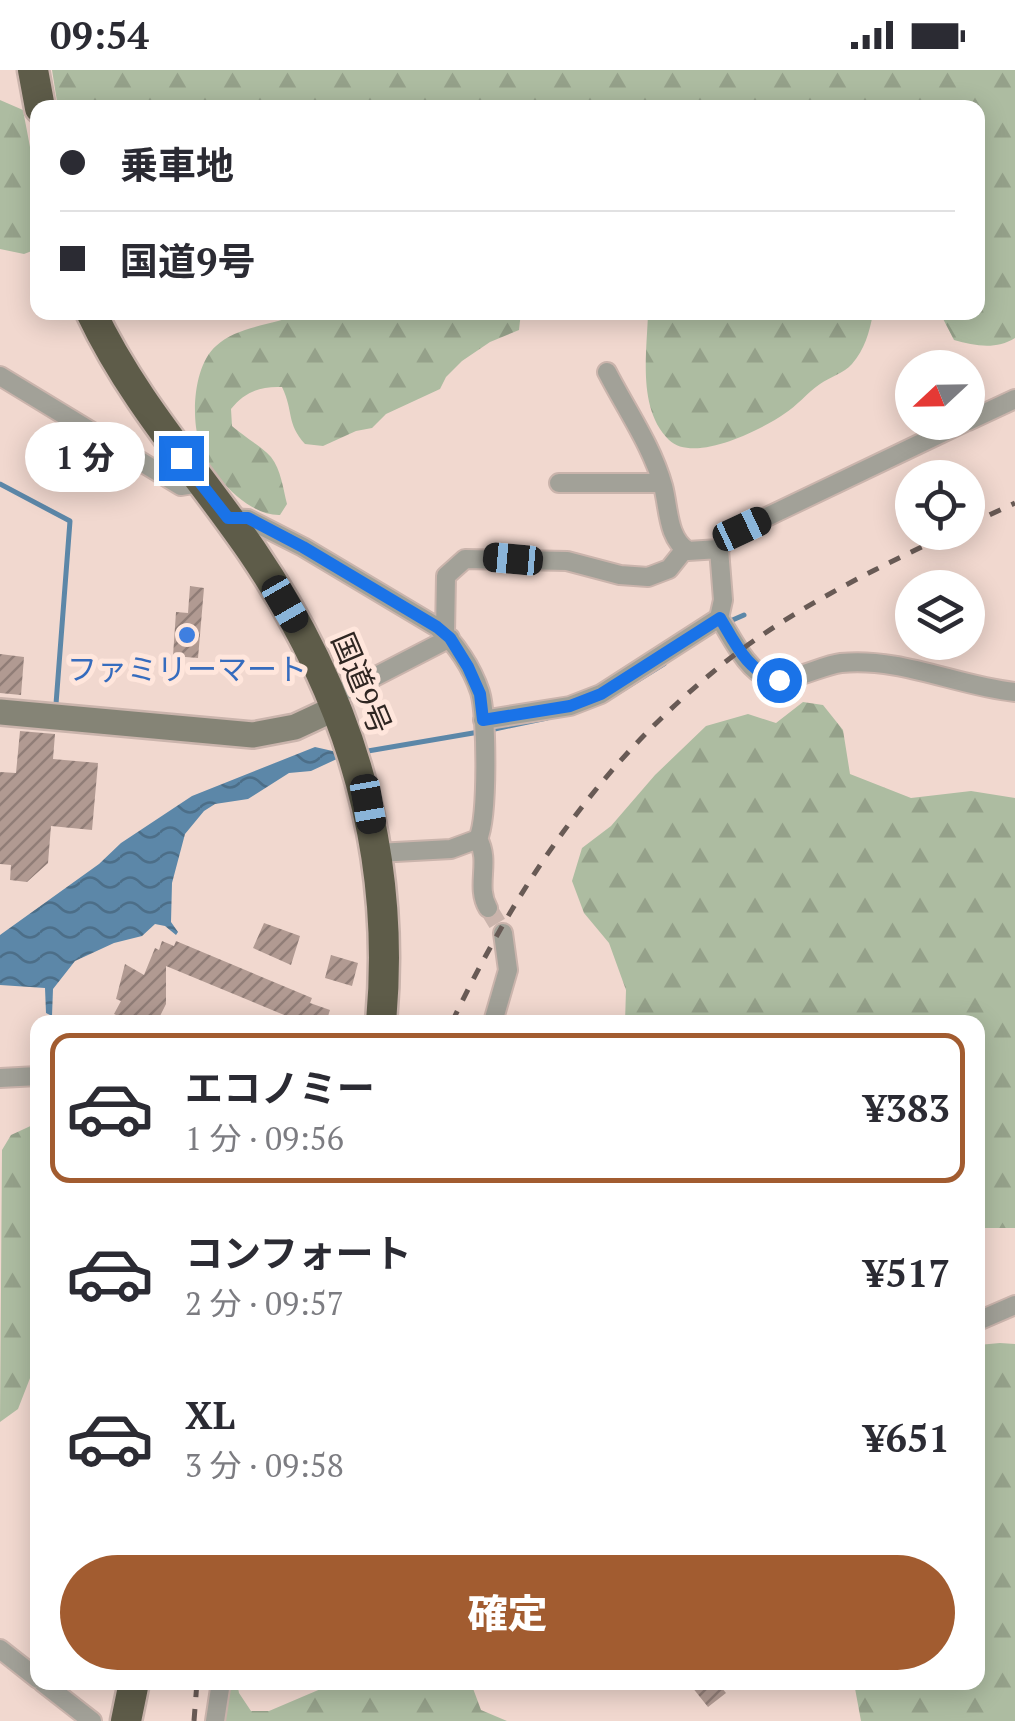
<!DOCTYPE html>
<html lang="ja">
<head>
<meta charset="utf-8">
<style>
	body { margin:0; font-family:"PT Serif","Noto Sans JP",serif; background:#f7f7f7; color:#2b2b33; height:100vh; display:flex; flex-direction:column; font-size:38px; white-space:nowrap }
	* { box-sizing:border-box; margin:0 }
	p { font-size:32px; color:#7c7c81 }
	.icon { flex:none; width:55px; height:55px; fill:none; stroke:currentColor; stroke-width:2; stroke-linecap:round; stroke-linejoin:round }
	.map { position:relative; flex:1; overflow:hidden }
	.sheet { position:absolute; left:30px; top:945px; width:955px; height:675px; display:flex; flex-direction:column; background:#fff; border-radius:20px; box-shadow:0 5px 25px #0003 }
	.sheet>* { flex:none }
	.banner { position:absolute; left:30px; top:30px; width:955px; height:220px; border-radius:20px; box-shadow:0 5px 25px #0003; display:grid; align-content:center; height:220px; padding:0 30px; background:#fff }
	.needle { width:65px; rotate:248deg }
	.buttons { position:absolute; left:895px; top:280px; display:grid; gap:20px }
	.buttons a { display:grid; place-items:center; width:90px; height:90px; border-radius:50%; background:#fff; box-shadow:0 5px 25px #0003; font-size:50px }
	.end { position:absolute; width:45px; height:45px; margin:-22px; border:12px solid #1a73e8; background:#fff; box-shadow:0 0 0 5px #fff }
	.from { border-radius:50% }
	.bubble { position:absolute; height:70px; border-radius:35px; background:#fff; box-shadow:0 5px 25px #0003; font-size:32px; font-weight:800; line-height:70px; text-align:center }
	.car { position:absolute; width:30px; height:60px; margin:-30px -15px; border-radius:12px; box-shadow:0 0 8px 2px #0007; background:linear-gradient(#222 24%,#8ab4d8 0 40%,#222 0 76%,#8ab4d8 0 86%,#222 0) }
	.banner b { display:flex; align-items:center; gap:35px; height:95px; font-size:38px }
	.banner b+b { border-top:2px solid #e1e1e2 }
	.banner i { width:25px; height:25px; background:#2b2b33 }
	ul { padding:18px 0 0; list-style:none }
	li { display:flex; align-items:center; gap:30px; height:150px; margin:0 20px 15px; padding:0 10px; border:5px solid transparent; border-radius:20px }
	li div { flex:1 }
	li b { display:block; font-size:38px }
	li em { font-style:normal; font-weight:800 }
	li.selected { border-color:#a25c30 }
	li>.icon { width:90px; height:90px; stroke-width:1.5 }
	.button { display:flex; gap:20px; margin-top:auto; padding:20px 30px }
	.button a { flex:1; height:115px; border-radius:60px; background:#a25c30; color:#fff; font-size:40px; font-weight:800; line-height:115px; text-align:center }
	.status { display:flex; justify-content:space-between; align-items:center; height:70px; padding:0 50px; background:#fff; direction:ltr }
	.status svg { height:28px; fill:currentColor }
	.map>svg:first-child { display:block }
	.forest { fill:url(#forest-firs) }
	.water { fill:url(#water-waves) }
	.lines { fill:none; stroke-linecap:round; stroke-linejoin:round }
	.stream { stroke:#5c87a8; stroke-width:5 }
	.building { fill:url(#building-hatch) }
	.street-tunnel { stroke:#cab4ac; stroke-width:18; stroke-dasharray:18 9; stroke-linecap:butt }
	.street-casing { stroke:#cab4ac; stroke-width:22 }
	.secondary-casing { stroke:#cab4ac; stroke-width:30 }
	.highway-casing { stroke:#cab4ac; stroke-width:35 }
	.street { stroke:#a2a198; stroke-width:18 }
	.secondary { stroke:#858476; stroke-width:25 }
	.highway { stroke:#5e5c49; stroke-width:30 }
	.rail { stroke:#685a55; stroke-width:5; stroke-dasharray:12 12; stroke-linecap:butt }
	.route { stroke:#1a73e8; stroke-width:12 }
	.shop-dot { fill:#3f7fe0; stroke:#ffe6dc; stroke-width:4 }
	.labels { text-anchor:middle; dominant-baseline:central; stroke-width:10; stroke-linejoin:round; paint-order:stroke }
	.shop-label { font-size:30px; fill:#366cbe; stroke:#ffe6dc }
	.street-label { font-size:30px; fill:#2f2622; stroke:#ffe6dc }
</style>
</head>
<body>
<div class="status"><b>09:54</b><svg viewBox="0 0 49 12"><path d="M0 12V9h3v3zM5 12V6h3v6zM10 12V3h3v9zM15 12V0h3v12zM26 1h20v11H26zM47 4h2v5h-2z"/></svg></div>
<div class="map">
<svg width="1015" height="1651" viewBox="0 0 1015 1651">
	<defs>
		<pattern id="forest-firs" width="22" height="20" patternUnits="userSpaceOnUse" patternTransform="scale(2.5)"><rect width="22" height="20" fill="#adbca1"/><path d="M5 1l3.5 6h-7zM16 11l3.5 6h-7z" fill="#95a18a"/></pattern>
		<pattern id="water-waves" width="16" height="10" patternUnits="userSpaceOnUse" patternTransform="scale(2.5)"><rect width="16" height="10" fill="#5c87a8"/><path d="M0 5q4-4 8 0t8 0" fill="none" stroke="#4c6e88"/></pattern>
		<pattern id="building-hatch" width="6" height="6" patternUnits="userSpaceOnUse" patternTransform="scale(2.5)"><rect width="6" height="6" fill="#b19a92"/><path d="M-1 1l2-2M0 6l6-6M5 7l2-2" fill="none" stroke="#907d77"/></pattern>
	</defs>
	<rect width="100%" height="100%" fill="#f1d8cf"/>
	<path class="forest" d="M 52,0 L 1015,0 L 1015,268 C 996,280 975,276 954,270 L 940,243 L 978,242 L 978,38 L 58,38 Z
		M 0,30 L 23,40 L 37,114 L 37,179 L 24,184 L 0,179 Z
		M 301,243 L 521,242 L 519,260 L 490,272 L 462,291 L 446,307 L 440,319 L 386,344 L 372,358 L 356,361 L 323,376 L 305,374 C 286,353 294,342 282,317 C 260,316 245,322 231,339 L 232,356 C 242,365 266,380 271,387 C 281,400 283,418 287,434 L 280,445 C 246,446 207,401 199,371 C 191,345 194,295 216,276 C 238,255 274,256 301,243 Z
		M 648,243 L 873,242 L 873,244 C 869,263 865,279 852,294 C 844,303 830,307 820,314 C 807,323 797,336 784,344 C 761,360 694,394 669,370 C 637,339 647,282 648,243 Z
		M 803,632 L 823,635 L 843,660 L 850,704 L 911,728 L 971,721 L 1015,728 L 1015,1158 L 978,1158 L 978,952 L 625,952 L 626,920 L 609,873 L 584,843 L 572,811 L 582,778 L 611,756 L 655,705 L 706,656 L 748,644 L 776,653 Z
		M 37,1053 L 37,1300 L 32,1303 L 18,1339 L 0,1352 L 2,1080 L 11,1065 Z
		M 1000,1273 L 1015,1274 L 1015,1651 L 861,1651 L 854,1613 L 978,1612 L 978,1275 Z
		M 228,1612 L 237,1613 L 239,1623 L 251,1641 L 269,1641 L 323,1618 L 328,1613 L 471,1613 L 481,1640 L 507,1651 L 223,1651 Z"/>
	<path class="water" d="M 315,677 L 337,682 L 339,688 L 311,701 L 289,703 L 248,729 L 215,734 L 204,741 L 185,764 L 172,813 L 171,852 L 178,862 L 176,865 L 165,856 L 155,854 L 142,866 L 114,873 L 75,891 L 53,919 L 52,946 L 46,943 L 45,918 L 0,915 L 0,865 L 99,794 L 121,773 L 192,726 Z"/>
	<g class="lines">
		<path class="stream" d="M 0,414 L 70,451 L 56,634
			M 728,552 L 744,545
			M 614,625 L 664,594
			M 490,660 L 547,648
			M 362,682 L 479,662"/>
	</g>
	<path class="building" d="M 190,516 L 204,518 L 198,588 L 173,586 L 176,542 L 188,543 Z
		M 0,584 L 24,587 L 21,625 L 0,623 Z
		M 20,661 L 55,664 L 53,689 L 98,693 L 92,760 L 51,756 L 48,793 L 27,812 L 10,810 L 11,795 L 0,794 L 0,702 L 16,703 Z
		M 264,853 L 300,866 L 291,895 L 253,878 Z
		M 162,871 L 174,876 L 176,871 L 312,928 L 310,933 L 330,940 L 326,952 L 301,952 L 166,896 L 166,934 L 157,952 L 130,952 L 114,944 L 121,931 L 116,929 L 125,894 L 144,905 L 155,878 L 159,880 Z
		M 331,885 L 358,893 L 352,916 L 325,908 Z
		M 688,1612 L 717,1612 L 726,1623 L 708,1637 Z"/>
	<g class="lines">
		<path class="street-tunnel" d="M 488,838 L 503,863"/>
		<defs>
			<path id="street" d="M 607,302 C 626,339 652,376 663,416 C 669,438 667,468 688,481 L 719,479
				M 0,306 L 181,416 L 200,413
				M 968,351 L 1015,329
				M 965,352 L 731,464 L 719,479 L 723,530 L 719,548 C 731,565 746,600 767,607 C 790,615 818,596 841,593 C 901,587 957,616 1015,622
				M 559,413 L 662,413
				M 228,448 L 248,449 L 303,477 L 437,557 C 456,573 472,598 480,622 C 487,646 488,747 478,769 L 451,779 L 377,783
				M 445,564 L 446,506 L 465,489 L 567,491 L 620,505 L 648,507 L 669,499 L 685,479
				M 332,625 L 357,616 L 450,568
				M 483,650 L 570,636 L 601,624 L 719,548
				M 478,769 C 491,792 475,816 488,838
				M 493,952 L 508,900 L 503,863
				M 0,1008 L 38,1006
				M 978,1251 L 1015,1235
				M 0,1579 L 38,1609
				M 42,1612 L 92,1651
				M 215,1651 L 221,1612"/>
			<path id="secondary" d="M 0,642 L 253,665 L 295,657 L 338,637"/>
			<path id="highway" d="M 33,0 L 40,38
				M 91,242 C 133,331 197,401 252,481 C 349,624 397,779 381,952
				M 126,1651 L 134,1612"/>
		</defs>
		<use href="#street" class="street-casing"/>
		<use href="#secondary" class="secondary-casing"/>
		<use href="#highway" class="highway-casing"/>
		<use href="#street" class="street"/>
		<use href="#secondary" class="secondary"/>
		<use href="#highway" class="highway"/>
		<path class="rail" d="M 968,455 L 1015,433
			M 452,952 C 521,808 605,685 733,586 C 800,535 877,498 953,462
			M 194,1651 L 197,1612"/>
	</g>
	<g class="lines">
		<path class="route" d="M 181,388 L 228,448 L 248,448 L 303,477 L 437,557 L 450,568 L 468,597 L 480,624 L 483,650 L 570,636 L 601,624 L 720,548 C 735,573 748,603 779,610"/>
	</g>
	<circle class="shop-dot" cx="187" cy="565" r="10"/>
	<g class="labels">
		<g class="shop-label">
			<text x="187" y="599">ファミリーマート</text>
		</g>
		<g class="street-label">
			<text transform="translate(362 613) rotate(67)">国道9号</text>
		</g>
	</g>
</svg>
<div class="buttons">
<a><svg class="needle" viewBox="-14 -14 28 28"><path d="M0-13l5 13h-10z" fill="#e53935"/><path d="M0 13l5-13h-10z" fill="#7c7c81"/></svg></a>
<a><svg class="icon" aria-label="locate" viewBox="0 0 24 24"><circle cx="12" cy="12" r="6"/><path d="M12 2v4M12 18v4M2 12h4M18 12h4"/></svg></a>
<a><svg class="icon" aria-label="layers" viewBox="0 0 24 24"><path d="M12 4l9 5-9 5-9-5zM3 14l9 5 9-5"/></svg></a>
</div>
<i class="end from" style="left:779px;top:610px"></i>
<i class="end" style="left:181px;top:388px"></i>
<div class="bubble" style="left:25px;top:352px;width:120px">1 分</div>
<i class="car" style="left:742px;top:459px;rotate:65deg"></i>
<i class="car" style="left:513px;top:489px;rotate:275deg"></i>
<i class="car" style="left:285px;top:534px;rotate:150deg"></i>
<i class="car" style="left:368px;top:734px;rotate:170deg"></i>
<div class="banner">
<b><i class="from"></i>乗車地</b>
<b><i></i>国道9号</b>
</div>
<section class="sheet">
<ul>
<li class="selected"><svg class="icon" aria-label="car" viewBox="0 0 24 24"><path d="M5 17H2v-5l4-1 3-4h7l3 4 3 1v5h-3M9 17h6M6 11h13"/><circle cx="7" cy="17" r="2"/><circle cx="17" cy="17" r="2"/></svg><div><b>エコノミー</b><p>1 分 · 09:56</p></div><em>¥383</em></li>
<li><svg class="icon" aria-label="car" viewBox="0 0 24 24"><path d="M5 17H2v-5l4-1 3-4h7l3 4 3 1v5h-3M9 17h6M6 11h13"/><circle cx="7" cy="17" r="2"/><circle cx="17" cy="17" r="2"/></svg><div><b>コンフォート</b><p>2 分 · 09:57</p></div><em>¥517</em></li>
<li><svg class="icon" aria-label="car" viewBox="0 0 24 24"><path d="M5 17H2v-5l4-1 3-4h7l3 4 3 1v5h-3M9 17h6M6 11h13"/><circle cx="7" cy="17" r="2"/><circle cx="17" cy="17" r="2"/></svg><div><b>XL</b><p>3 分 · 09:58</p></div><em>¥651</em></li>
</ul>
<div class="button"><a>確定</a></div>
</section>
</div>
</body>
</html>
